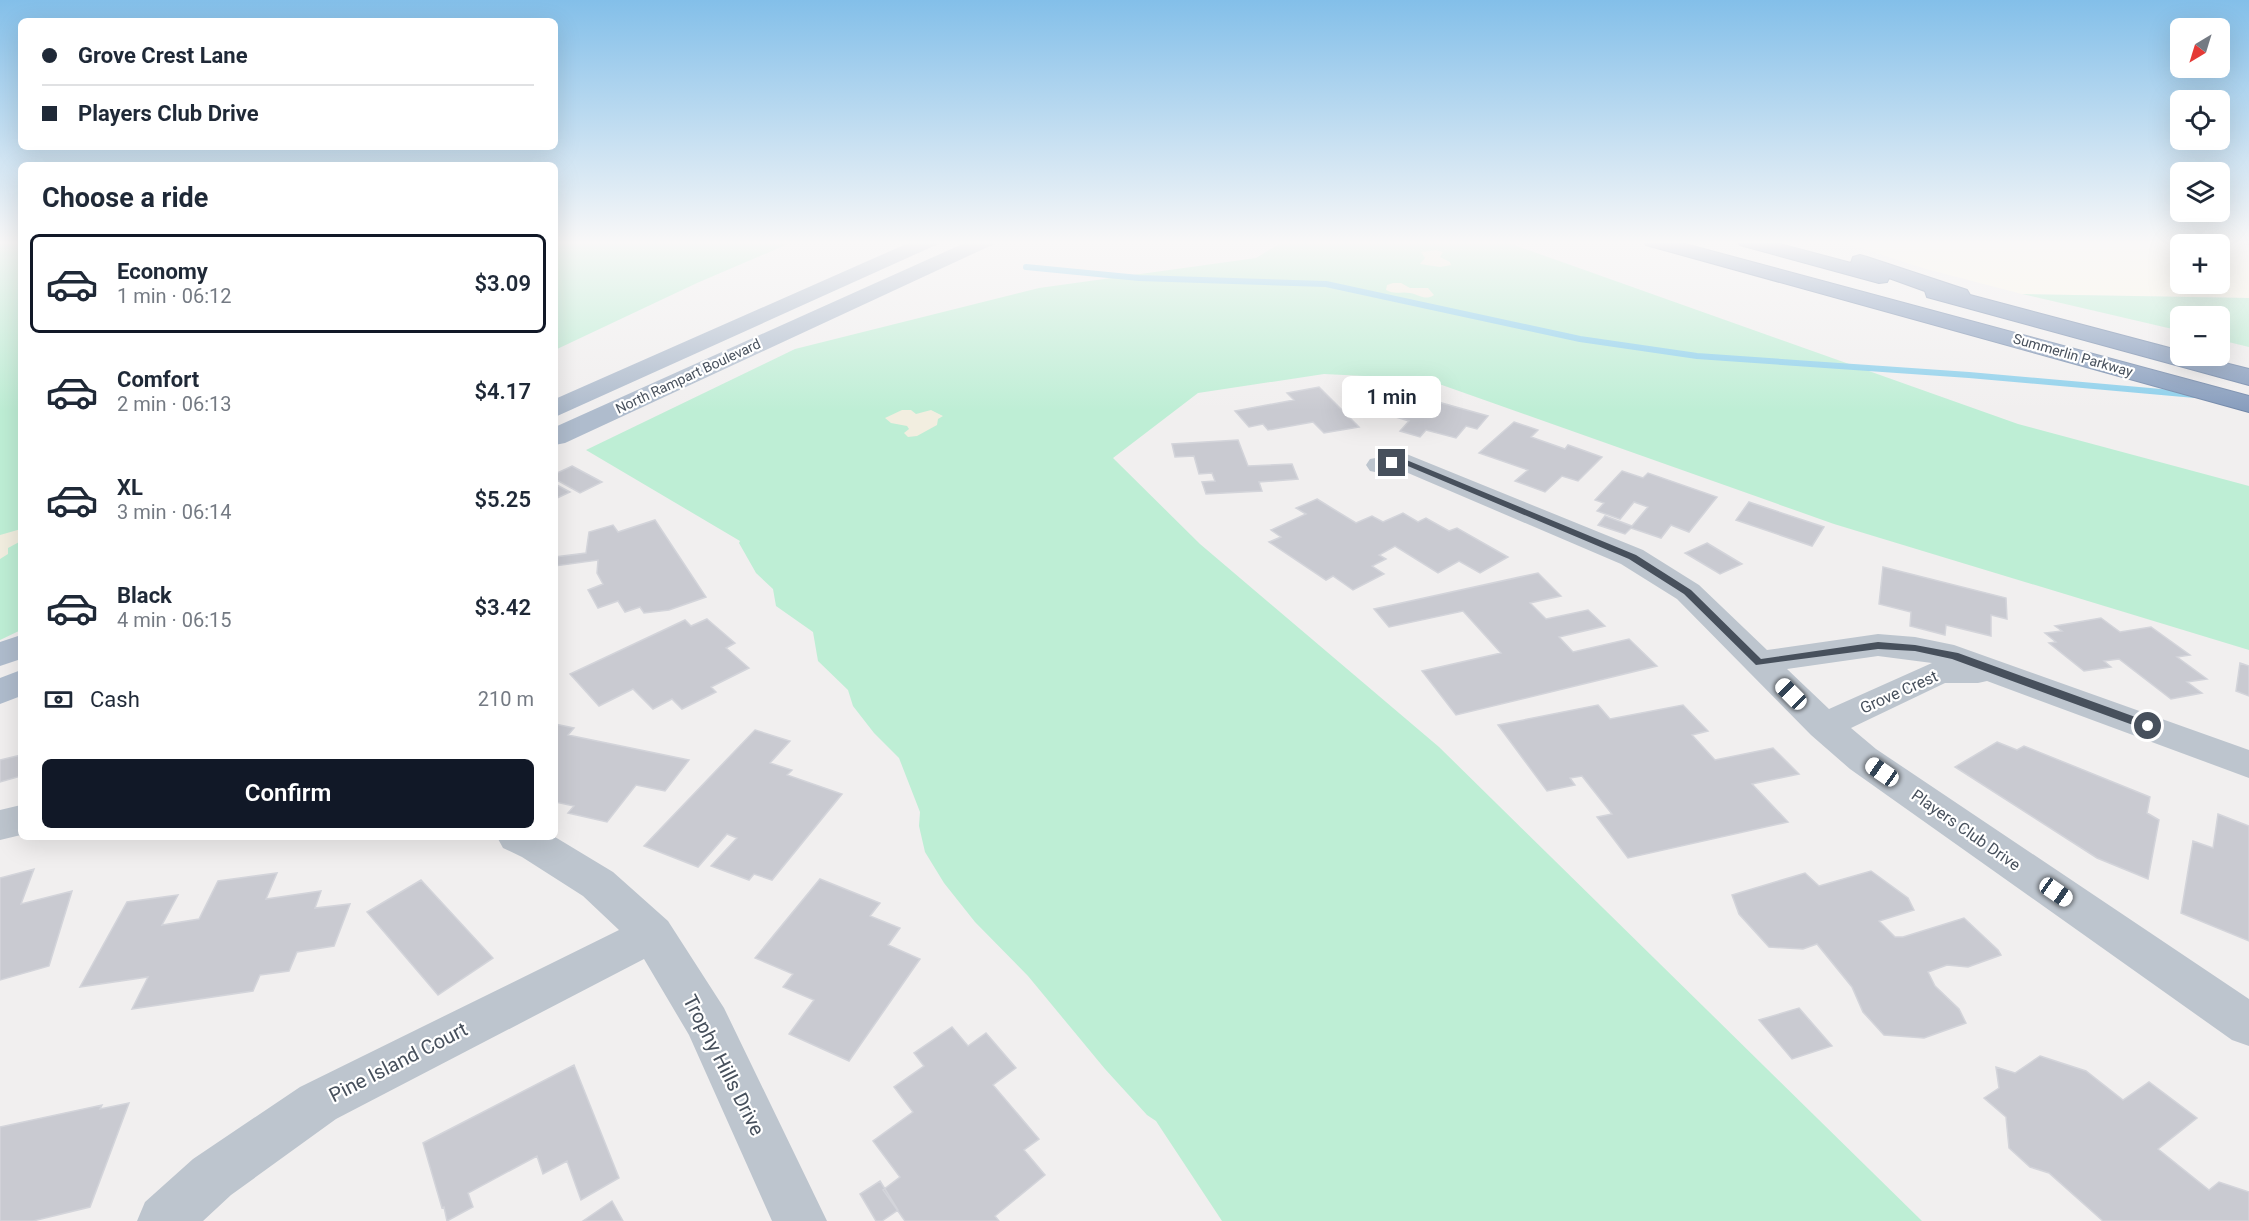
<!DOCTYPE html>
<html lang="en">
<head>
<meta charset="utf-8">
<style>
	body { margin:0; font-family:Roboto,sans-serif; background:#f2f2f3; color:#1f2937; height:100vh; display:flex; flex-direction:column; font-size:22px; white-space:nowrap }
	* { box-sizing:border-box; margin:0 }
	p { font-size:20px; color:#747a83 }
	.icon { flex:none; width:33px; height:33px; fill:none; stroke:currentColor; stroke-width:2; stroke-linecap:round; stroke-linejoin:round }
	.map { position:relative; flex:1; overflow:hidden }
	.panel { position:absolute; left:18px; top:162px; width:540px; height:678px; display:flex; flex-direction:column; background:#fff; border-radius:9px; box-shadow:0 6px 24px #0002 }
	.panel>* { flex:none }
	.banner { position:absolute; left:18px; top:18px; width:540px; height:132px; border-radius:9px; box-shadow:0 6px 24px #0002; display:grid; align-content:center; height:132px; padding:0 24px; background:#fff }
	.needle { width:39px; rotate:218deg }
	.tools { position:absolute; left:2170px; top:18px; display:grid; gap:12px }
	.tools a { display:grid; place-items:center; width:60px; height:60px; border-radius:9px; background:#fff; box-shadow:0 6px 24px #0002; font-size:30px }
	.end { position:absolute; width:27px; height:27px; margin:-14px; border:8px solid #47505c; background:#fff; box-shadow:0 0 0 3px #fff }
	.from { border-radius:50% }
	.bubble { position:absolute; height:42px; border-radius:9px; background:#fff; box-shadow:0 6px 24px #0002; font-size:20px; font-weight:600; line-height:42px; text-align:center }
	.car { position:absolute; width:18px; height:36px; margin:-18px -9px; border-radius:8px; box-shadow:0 0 4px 2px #0007; background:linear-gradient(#fff 24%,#345 0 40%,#fff 0 76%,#345 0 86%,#fff 0) }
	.banner b { display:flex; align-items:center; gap:21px; height:57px; font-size:22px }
	.banner b+b { border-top:2px solid #e0e1e3 }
	.banner i { width:15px; height:15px; background:#1f2937 }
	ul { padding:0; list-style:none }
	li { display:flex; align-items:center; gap:18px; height:99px; margin:0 12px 9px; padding:0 12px; border:3px solid transparent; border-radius:9px }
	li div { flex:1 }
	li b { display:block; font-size:22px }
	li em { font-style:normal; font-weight:600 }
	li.active { border-color:#111827 }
	li>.icon { width:54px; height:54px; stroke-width:1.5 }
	h2 { padding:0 24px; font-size:27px; line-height:72px }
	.pay { display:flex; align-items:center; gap:15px; height:66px; padding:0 24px; font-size:22px }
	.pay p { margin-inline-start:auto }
	.cta { display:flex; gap:12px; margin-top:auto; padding:12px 24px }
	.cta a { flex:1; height:69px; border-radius:9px; background:#111827; color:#fff; font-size:24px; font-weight:600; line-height:69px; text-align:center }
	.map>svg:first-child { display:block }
	.commercial { fill:#fcf8e9; fill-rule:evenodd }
	.green { fill:#beeed5 }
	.sand { fill:#f2eee0 }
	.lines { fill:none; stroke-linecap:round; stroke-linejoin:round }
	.stream { stroke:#8bcfeb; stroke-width:6 }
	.building { fill:#c9cad1; stroke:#d3d4da; stroke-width:1.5 }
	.highway-casing { stroke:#7288a9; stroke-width:2 }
	.minor { fill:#bdc5ce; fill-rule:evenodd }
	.major { fill:#afbccd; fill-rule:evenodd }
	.highway { fill:#879dbd; fill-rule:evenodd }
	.route { fill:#47505c }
	.labels { text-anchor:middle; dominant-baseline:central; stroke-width:4.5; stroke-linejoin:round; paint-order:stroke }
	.far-street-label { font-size:14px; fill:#47505c; stroke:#fff }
	.street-label { font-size:16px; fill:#47505c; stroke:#fff }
	.near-street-label { font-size:20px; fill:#47505c; stroke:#fff }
</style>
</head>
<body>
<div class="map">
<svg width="2249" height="1221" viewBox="0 0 2249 1221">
	<rect width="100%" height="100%" fill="#f1efef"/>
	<path class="commercial" d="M 1838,241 L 2249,241 L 2249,298 L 2022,294 L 1926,269 ZM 2181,244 L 2220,244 L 2220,284 L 2181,284 Z"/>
	<path class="green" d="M 0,241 L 21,241 L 21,630 L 0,640 Z
		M 555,241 L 795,241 L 697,283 L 555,350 Z
		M 1284,241 L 1503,241 L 2018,424 L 2249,486 L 2249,650 L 1834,524 L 1425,379 L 1324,374 L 1198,393 L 1113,458 L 1200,544 L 1439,747 L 1922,1221 L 1222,1221 L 1156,1121 L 1147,1115 L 1105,1069 L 1028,976 L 975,922 L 944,883 L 925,852 L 919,826 L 920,812 L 899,758 L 874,733 L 853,706 L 848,690 L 818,661 L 813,632 L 776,606 L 773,589 L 756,573 L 739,543 L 740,541 L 586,450 L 795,349 L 1039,288 L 1256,258 Z
		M 2022,294 L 2249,298 L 2249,347 L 2220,340 L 2220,316 L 2181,316 L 2181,331 Z"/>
	<path class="sand" d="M 1436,250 L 1443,252 L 1440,257 L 1450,262 L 1451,265 L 1440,267 L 1420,264 L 1425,258 L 1421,252 Z
		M 1393,283 L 1401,283 L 1410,288 L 1428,288 L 1434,295 C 1425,301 1420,295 1410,293 C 1401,291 1395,295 1386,290 L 1387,285 Z
		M 902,410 L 911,410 L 916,414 L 931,410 L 943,416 L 938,419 L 937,425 L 917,436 L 908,437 L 904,433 L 909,429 L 907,426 L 891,423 L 885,418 Z
		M 21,529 L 21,541 L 8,548 L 8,554 L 0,559 L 0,535 Z"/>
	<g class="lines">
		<path class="stream" d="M 1026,267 L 1139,278 L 1326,284 L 1580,339 L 1697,356 L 1969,375 L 2195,395"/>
	</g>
	<path class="building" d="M 2188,241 L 2249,241 L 2249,244 Z
		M 1381,386 L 1488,416 L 1477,429 L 1466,426 L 1456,438 L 1426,430 L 1420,437 L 1400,431 L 1409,421 L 1359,406 Z
		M 1319,387 L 1359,427 L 1324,433 L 1313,422 L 1268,430 L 1263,424 L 1249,427 L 1235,411 L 1294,400 L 1287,393 Z
		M 1514,422 L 1538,430 L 1531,437 L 1565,449 L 1568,445 L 1602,457 L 1578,481 L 1562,476 L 1545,492 L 1515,481 L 1528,470 L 1479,453 Z
		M 1238,440 L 1248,466 L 1292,464 L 1298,479 L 1259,482 L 1262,491 L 1206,494 L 1202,482 L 1215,481 L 1212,473 L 1199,474 L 1194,456 L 1175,457 L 1172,444 Z
		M 572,466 L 602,482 L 580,493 L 555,479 L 555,474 Z
		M 1622,471 L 1643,478 L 1648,473 L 1717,497 L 1689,532 L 1671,525 L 1661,538 L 1631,528 L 1625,534 L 1598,525 L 1605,516 L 1632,526 L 1648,507 L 1634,502 L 1620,519 L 1597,511 L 1604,503 L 1595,500 Z
		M 555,484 L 570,492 L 555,499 Z
		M 1317,499 L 1356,523 L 1372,516 L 1383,522 L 1403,513 L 1418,522 L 1426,518 L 1449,531 L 1457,528 L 1508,557 L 1480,573 L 1459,561 L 1438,573 L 1395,546 L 1379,555 L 1386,559 L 1372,566 L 1384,574 L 1353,590 L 1333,576 L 1326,580 L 1269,542 L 1281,537 L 1271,530 L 1306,514 L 1296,508 Z
		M 1749,502 L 1824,527 L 1812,546 L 1736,520 Z
		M 655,520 L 706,597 L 669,610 L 644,613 L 640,607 L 625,612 L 618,601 L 598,608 L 588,590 L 603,584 L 597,573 L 598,560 L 555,566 L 555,557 L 586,553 L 589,532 L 613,525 L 618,532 Z
		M 1707,543 L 1742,564 L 1720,574 L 1685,553 Z
		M 1883,567 L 2006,598 L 2007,619 L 1991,615 L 1991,636 L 1946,625 L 1945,635 L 1910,626 L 1911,612 L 1879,604 Z
		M 1538,573 L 1561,596 L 1530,603 L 1546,619 L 1588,610 L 1605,626 L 1559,637 L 1573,652 L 1629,639 L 1657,666 L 1456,715 L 1422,671 L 1501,653 L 1463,611 L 1389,627 L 1374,609 Z
		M 2101,618 L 2120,632 L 2151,627 L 2190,655 L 2177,657 L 2207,679 L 2187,682 L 2202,693 L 2171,699 L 2119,659 L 2104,661 L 2111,667 L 2084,671 L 2049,643 L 2056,642 L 2045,633 L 2062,631 L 2055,626 Z
		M 707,619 L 735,643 L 726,648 L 749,668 L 711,687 L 716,692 L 682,709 L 672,699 L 653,709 L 633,689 L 599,706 L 570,674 L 685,620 L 691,626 Z
		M 2240,663 L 2249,666 L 2249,696 L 2236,691 Z
		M 1598,705 L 1610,719 L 1683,705 L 1708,731 L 1692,735 L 1715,760 L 1773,748 L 1799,774 L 1752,784 L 1788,822 L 1628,858 L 1597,817 L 1612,814 L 1582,776 L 1570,778 L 1575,785 L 1547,791 L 1498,725 Z
		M 555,724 L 574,728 L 568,735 L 689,760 L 665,791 L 636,785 L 607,822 L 568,813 L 574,806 L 555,802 Z
		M 755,730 L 790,741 L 770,763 L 792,770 L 787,775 L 842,794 L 772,880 L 754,874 L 749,880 L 711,866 L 737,838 L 727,834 L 698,867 L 644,846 Z
		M 1997,742 L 2017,750 L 2024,746 L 2150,797 L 2147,813 L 2159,820 L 2148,879 L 2097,858 L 1955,767 Z
		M 21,755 L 21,776 L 0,782 L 0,760 Z
		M 2218,814 L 2249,826 L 2249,941 L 2181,913 L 2193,841 L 2213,848 Z
		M 34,869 L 21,904 L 72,891 L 49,966 L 0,980 L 0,878 Z
		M 1871,871 L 1908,898 L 1914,910 L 1879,921 L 1895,937 L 1903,937 L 1964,918 L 1998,950 L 2001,955 L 1968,967 L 1947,965 L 1928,972 L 1935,986 L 1959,1009 L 1966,1023 L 1924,1038 L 1884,1035 L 1863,1012 L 1852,987 L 1817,944 L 1803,949 L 1769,947 L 1739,914 L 1732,895 L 1805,873 L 1819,886 Z
		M 277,873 L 266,899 L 321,891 L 315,908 L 350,904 L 334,946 L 297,952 L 289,971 L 260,975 L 253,991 L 132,1009 L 148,977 L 80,987 L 127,902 L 178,895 L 162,925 L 199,919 L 218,881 Z
		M 820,879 L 880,903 L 870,916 L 900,928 L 888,945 L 920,959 L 849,1061 L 789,1034 L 814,1000 L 783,987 L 793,974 L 755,958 Z
		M 421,880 L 493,958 L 438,995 L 367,912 Z
		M 1799,1008 L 1832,1046 L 1792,1059 L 1759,1020 Z
		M 952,1027 L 968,1046 L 986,1033 L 1016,1068 L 993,1085 L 1039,1139 L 1024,1150 L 1045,1175 L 995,1216 L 999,1221 L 905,1221 L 883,1190 L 900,1177 L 873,1141 L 913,1112 L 894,1087 L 924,1066 L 914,1053 Z
		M 2040,1056 L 2086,1071 L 2123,1100 L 2149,1082 L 2197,1118 L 2158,1149 L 2209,1190 L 2219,1182 L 2249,1192 L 2249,1221 L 2103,1221 L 2049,1173 L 2030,1167 L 2009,1148 L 2006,1117 L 1984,1098 L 1999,1088 L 1996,1067 L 2015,1073 Z
		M 574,1065 L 619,1178 L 581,1200 L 567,1161 L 543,1174 L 537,1156 L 468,1193 L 473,1207 L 447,1221 L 444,1207 L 442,1208 L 423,1143 Z
		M 129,1103 L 90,1207 L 33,1221 L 0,1221 L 0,1127 L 102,1105 L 100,1109 Z
		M 880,1181 L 898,1210 L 882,1221 L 876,1221 L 860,1194 Z
		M 612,1201 L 623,1221 L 583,1221 Z"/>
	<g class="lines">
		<defs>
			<path id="highway" d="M 1643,241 L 1674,241 L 2249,396 L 2249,412 L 1646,245 Z
				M 1737,241 L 1769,241 L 1851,263 L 1853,257 L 1860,255 L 1867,257 L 1967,290 L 1970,295 L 2181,351 L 2181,356 L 2197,356 L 2249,369 L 2249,385 L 1927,297 L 1925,291 L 1889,278 L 1887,282 L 1879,283 L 1740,245 Z"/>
		</defs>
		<use href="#highway" class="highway-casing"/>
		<path class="minor" d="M 1404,453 L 1643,550 L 1699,585 L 1767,650 L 1878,634 L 1915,637 L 1954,645 L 2249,750 L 2249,778 L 1987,681 L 1978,683 L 1945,683 L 1851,728 L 1876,749 L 2249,999 L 2249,1046 L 2232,1040 L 1850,769 L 1811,735 L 1677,599 L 1621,564 L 1401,470 L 1380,473 L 1370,471 L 1366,465 L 1370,459 ZM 1878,656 L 1932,663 L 1829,709 L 1787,669 Z
			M 21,805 L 21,835 L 0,840 L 0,810 Z
			M 497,837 L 555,837 L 613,872 L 668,921 L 724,1008 L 827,1221 L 772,1221 L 689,1035 L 644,959 L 336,1119 L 231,1195 L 203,1221 L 137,1221 L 145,1202 L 193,1159 L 300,1087 L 619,930 L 583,896 L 522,857 L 503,848 Z"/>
		<path class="major" d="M 913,241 L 939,241 L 936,245 L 555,417 L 555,399 Z
			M 969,241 L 995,241 L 992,245 L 565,443 L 555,445 L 555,427 Z
			M 21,635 L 21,659 L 0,666 L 0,642 Z
			M 21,670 L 21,696 L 0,704 L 0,678 Z"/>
		<use href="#highway" class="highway"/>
	</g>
	<linearGradient id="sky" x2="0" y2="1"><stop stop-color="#83bfe9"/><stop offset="0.59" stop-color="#f9f8f8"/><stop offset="1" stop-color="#f9f8f8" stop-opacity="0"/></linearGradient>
	<rect width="2249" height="411" fill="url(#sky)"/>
	<path class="route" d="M 1404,459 L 1636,555 L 1691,590 L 1761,659 L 1878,642 L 1915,645 L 1958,653 L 2152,723 L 2153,726 L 2148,730 L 2144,729 L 1952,659 L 1915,651 L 1878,649 L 1756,665 L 1684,594 L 1629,559 L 1403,464 L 1392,465 L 1388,463 Z"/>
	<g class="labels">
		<g class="far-street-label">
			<text transform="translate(2073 355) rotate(16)">Summerlin Parkway</text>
			<text transform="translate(688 376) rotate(-25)">North Rampart Boulevard</text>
		</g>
		<g class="street-label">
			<text transform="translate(1899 692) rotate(-24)">Grove Crest</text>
			<text transform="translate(1966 830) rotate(35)">Players Club Drive</text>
		</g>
		<g class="near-street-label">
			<text transform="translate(398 1062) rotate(-27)">Pine Island Court</text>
			<text transform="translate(724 1065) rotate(63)">Trophy Hills Drive</text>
		</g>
	</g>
</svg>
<div class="tools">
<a><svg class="needle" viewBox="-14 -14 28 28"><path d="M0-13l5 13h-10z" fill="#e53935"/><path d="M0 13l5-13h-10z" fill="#747a83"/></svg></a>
<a><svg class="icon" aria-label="locate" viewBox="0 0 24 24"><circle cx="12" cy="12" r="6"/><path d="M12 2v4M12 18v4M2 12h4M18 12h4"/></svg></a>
<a><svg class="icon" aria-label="layers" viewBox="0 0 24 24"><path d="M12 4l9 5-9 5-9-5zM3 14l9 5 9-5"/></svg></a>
<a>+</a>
<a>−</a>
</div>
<i class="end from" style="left:2148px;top:726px"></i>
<i class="end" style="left:1392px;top:463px"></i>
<div class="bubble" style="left:1342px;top:376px;width:99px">1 min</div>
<i class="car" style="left:1791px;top:694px;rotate:315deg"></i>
<i class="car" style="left:1882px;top:772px;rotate:305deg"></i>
<i class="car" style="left:2056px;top:892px;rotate:125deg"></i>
<div class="banner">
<b><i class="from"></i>Grove Crest Lane</b>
<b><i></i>Players Club Drive</b>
</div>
<section class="panel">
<h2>Choose a ride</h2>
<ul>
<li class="active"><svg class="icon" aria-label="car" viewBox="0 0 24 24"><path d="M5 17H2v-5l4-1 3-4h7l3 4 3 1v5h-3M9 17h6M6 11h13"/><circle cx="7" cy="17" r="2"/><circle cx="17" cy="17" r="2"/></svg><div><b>Economy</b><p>1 min · 06:12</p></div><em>$3.09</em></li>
<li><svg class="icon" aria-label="car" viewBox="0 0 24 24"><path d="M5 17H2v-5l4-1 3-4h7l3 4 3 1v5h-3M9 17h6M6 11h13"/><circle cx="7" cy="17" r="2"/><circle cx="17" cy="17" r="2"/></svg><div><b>Comfort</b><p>2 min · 06:13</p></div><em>$4.17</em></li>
<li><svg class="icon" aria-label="car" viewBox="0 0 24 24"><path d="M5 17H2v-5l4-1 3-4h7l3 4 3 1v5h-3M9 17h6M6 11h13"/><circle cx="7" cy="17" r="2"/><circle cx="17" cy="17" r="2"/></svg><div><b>XL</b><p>3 min · 06:14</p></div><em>$5.25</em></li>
<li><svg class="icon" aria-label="car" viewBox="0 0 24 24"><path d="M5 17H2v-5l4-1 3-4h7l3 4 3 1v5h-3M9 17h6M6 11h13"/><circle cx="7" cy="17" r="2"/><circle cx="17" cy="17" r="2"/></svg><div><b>Black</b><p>4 min · 06:15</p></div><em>$3.42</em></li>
</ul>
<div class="pay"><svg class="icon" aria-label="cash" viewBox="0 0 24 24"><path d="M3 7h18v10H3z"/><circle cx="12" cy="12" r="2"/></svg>Cash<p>210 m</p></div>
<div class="cta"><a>Confirm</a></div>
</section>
</div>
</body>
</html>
